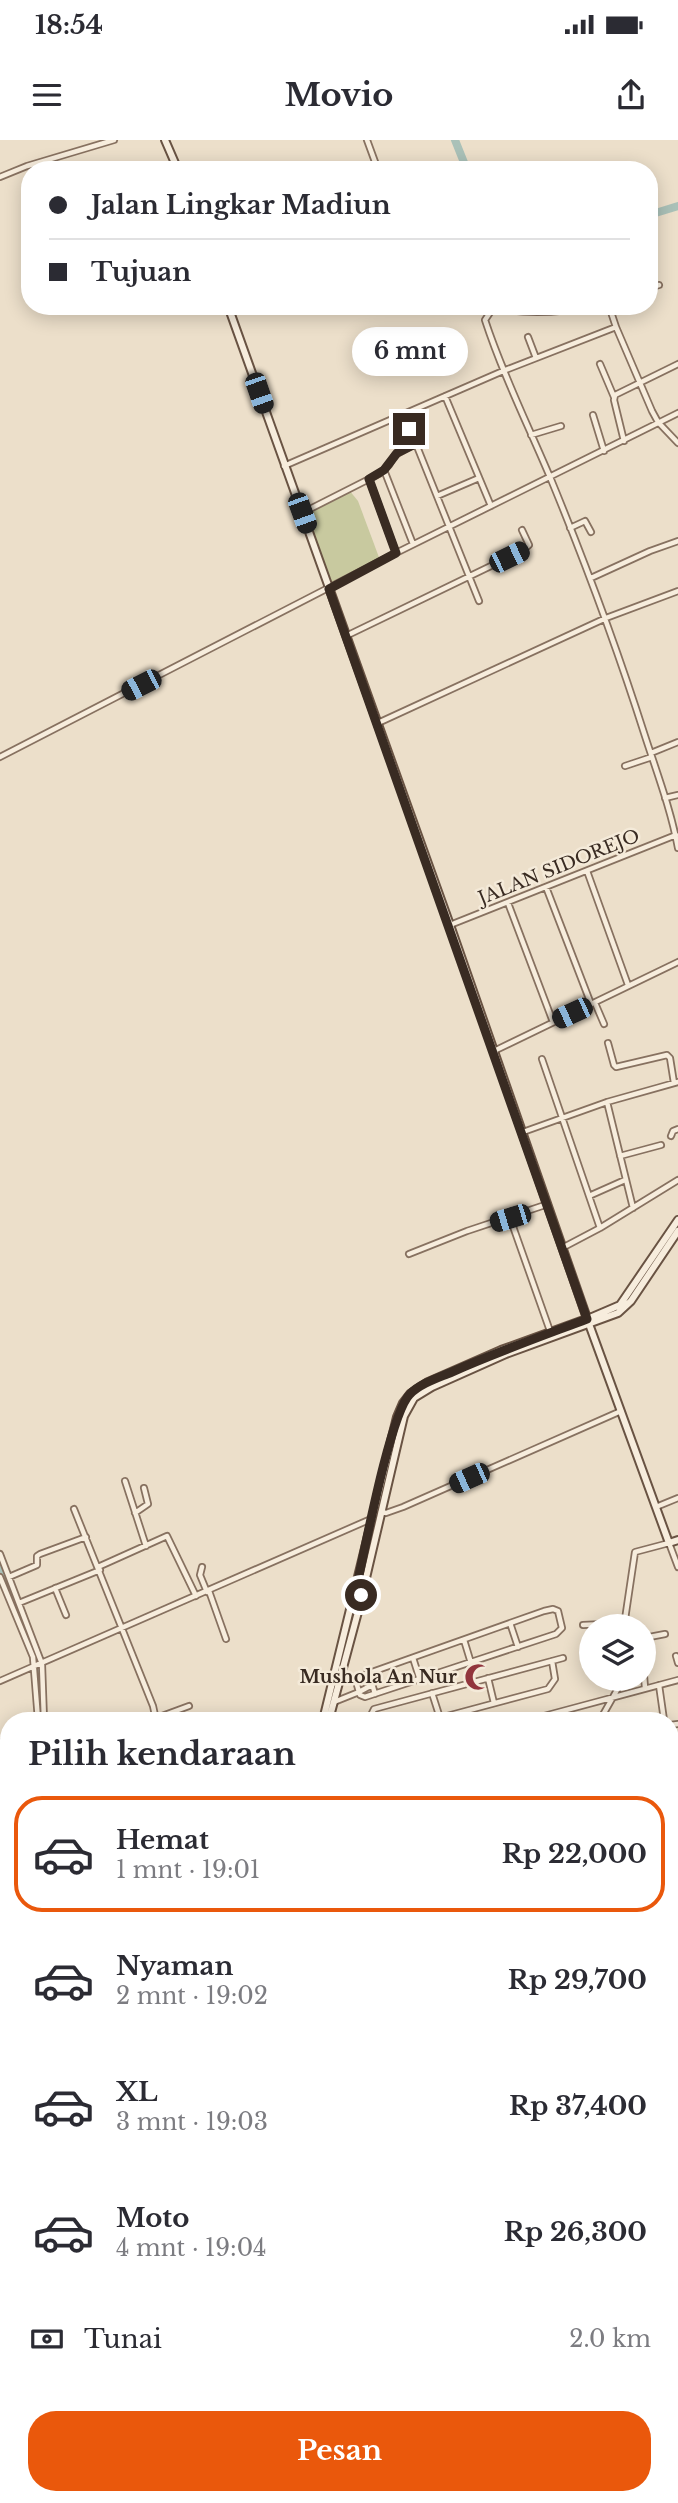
<!DOCTYPE html>
<html lang="id">
<head>
<meta charset="utf-8">
<style>
	body { margin:0; font-family:"Libre Baskerville",serif; background:#f7f7f7; color:#2b2b33; height:100vh; display:flex; flex-direction:column; font-size:26px; white-space:nowrap }
	* { box-sizing:border-box; margin:0 }
	p { font-size:23px; color:#7c7c81 }
	.icon { flex:none; width:38px; height:38px; fill:none; stroke:currentColor; stroke-width:2; stroke-linecap:round; stroke-linejoin:round }
	.map { position:relative; flex:1; overflow:hidden }
	.sheet { position:absolute; left:0px; top:1572px; width:679px; height:793px; display:flex; flex-direction:column; background:#fff; border-radius:28px 28px 0 0; box-shadow:0 4px 18px #0003 }
	.sheet>* { flex:none }
	.guide { position:absolute; left:21px; top:21px; width:637px; height:154px; border-radius:28px; box-shadow:0 4px 18px #0003; display:grid; align-content:center; height:154px; padding:0 28px; background:#fff }
	.controls { position:absolute; left:579px; top:1474px; display:grid; gap:14px }
	.controls a { display:grid; place-items:center; width:77px; height:77px; border-radius:50%; background:#fff; box-shadow:0 4px 18px #0003; font-size:35px }
	.end { position:absolute; width:32px; height:32px; margin:-16px; border:9px solid #392b22; background:#fff; box-shadow:0 0 0 4px #fff }
	.from { border-radius:50% }
	.bubble { position:absolute; height:49px; border-radius:24px; background:#fff; box-shadow:0 4px 18px #0003; font-size:23px; font-weight:800; line-height:49px; text-align:center }
	.car { position:absolute; width:21px; height:42px; margin:-21px -10px; border-radius:9px; box-shadow:0 0 5px 2px #0007; background:linear-gradient(#222 24%,#8ab4d8 0 40%,#222 0 76%,#8ab4d8 0 86%,#222 0) }
	.guide b { display:flex; align-items:center; gap:24px; height:66px; font-size:26px }
	.guide b+b { border-top:2px solid #e1e1e2 }
	.guide i { width:18px; height:18px; background:#2b2b33 }
	ul { padding:0; list-style:none }
	li { display:flex; align-items:center; gap:21px; height:116px; margin:0 14px 10px; padding:0 14px; border:4px solid transparent; border-radius:28px }
	li div { flex:1 }
	li b { display:block; font-size:26px }
	li em { font-style:normal; font-weight:800 }
	li.on { border-color:#ea580c }
	li>.icon { width:63px; height:63px; stroke-width:1.5 }
	h2 { padding:0 28px; font-size:32px; line-height:84px }
	.pay { display:flex; align-items:center; gap:18px; height:77px; padding:0 28px; font-size:26px }
	.pay p { margin-inline-start:auto }
	.action { display:flex; gap:14px; margin-top:auto; padding:14px 28px }
	.action a { flex:1; height:80px; border-radius:28px; background:#ea580c; color:#fff; font-size:28px; font-weight:800; line-height:80px; text-align:center }
	.status { display:flex; justify-content:space-between; align-items:center; height:49px; padding:0 35px; background:#fff; direction:ltr }
	.status svg { height:19px; fill:currentColor }
	header { display:flex; justify-content:space-between; align-items:center; height:91px; padding:0 28px; background:#fff; font-size:32px; font-weight:800 }
	.map>svg:first-child { display:block }
	.green { fill:#c8c99f }
	.lines { fill:none; stroke-linecap:round; stroke-linejoin:round }
	.canal { stroke:#aac1b8; stroke-width:4.5 }
	.river { stroke:#aac1b8; stroke-width:8 }
	.street-casing { stroke:#877160; stroke-width:8 }
	.secondary-casing { stroke:#695343; stroke-width:10 }
	.street { stroke:#f7eddd; stroke-width:4.5 }
	.secondary { stroke:#f7eddd; stroke-width:6 }
	.route { stroke:#392b22; stroke-width:9 }
	.labels { text-anchor:middle; dominant-baseline:central; stroke-width:5; stroke-linejoin:round; paint-order:stroke }
	.street-label { font-size:18px; fill:#392b22; stroke:#f4ead9 }
	.poi-label { font-size:18px; font-weight:bold; fill:#392b22; stroke:#f4ead9; text-anchor:end }
</style>
</head>
<body>
<div class="status"><b>18:54</b><svg viewBox="0 0 49 12"><path d="M0 12V9h3v3zM5 12V6h3v6zM10 12V3h3v9zM15 12V0h3v12zM26 1h20v11H26zM47 4h2v5h-2z"/></svg></div>
<header><svg class="icon" aria-label="menu" viewBox="0 0 24 24"><path d="M4 6h16M4 12h16M4 18h16"/></svg>Movio<svg class="icon" aria-label="share" viewBox="0 0 24 24"><path d="M12 15V3M7 8l5-5 5 5M5 13v7h14v-7"/></svg></header>
<div class="map">
<svg width="678" height="2363" viewBox="0 0 678 2363">
	<rect width="100%" height="100%" fill="#ecdfca"/>
	<path class="green" d="M 349,350 L 358,361 L 380,420 L 332,446 L 306,372 Z"/>
	<g class="lines">
		<path class="canal" d="M 0,1426 L 34,1509 L 41,1534
			M 100,2363 L 101,2356"/>
		<path class="river" d="M 455,0 L 467,30
			M 649,75 L 678,66"/>
		<defs>
			<path id="street" d="M 367,0 L 378,30
				M 0,37 L 27,26 L 114,0
				M 649,148 L 659,145
				M 483,166 C 519,174 555,174 592,166
				M 609,166 L 616,187 L 652,271 L 658,282 L 678,303
				M 493,168 L 485,180 C 503,235 528,285 550,337 C 585,422 617,508 645,596 C 657,633 671,670 678,708
				M 528,197 L 536,218
				M 600,224 L 614,257
				M 445,256 L 491,366
				M 404,274 L 479,461
				M 593,275 L 604,311
				M 531,295 L 561,286
				M 624,301 L 614,260 L 615,255 L 678,224
				M 284,326 L 503,231 L 616,187
				M 384,330 L 413,404
				M 369,339 L 396,413
				M 437,356 L 479,338
				M 302,373 L 379,334 L 389,325 L 395,315 L 415,304
				M 570,388 L 585,381 L 591,392
				M 591,438 L 650,411 L 678,401
				M 346,496 L 522,411 L 529,405 L 522,390
				M 378,583 L 606,478 L 678,451
				M 651,613 L 678,602
				M 0,617 L 396,413 L 678,273
				M 625,626 L 652,617
				M 665,658 L 678,655
				M 587,731 L 628,845
				M 546,747 L 591,864
				M 508,763 L 553,882
				M 450,785 L 676,695
				M 595,863 L 604,884
				M 608,903 L 614,925 L 616,927 L 667,915 L 670,918 L 674,943
				M 494,911 L 678,822
				M 542,919 L 600,1088
				M 607,962 L 633,1068
				M 523,992 L 607,962 L 678,942
				M 671,996 L 673,991 L 678,989
				M 620,1016 L 661,1005
				M 589,1056 L 625,1040
				M 510,1078 L 550,1191
				M 562,1108 L 600,1088 L 678,1040
				M 409,1114 L 467,1091 L 548,1064
				M 125,1341 L 146,1406
				M 656,1367 L 678,1358
				M 74,1369 L 153,1566 L 156,1580
				M 381,1372 L 386,1373 L 403,1367 L 621,1271
				M 135,1373 L 148,1364 L 144,1348
				M 0,1414 L 42,1524 L 44,1580
				M 98,1427 L 167,1396 L 196,1456
				M 202,1427 L 200,1435 L 207,1452
				M 0,1437 L 33,1517 L 38,1580
				M 9,1437 L 37,1425 L 37,1416 L 40,1414 L 86,1397
				M 55,1448 L 66,1475
				M 209,1451 L 226,1499
				M 19,1463 L 100,1430
				M 510,1483 L 518,1507
				M 583,1485 L 625,1483
				M 624,1486 L 635,1412 L 669,1403 L 678,1427
				M 644,1498 L 665,1494
				M 464,1500 L 471,1523
				M 676,1516 L 678,1523
				M 413,1518 L 420,1540
				M 369,1533 L 375,1554
				M 644,1535 L 645,1548
				M 488,1538 L 494,1563
				M 0,1541 L 371,1379
				M 659,1545 L 664,1580
				M 432,1553 L 440,1578
				M 334,1562 L 359,1552 L 355,1538 L 544,1471 L 553,1469 L 558,1471 L 562,1488 L 556,1494 L 365,1557 L 360,1555 L 359,1552 L 372,1545
				M 371,1575 L 374,1569 L 563,1518
				M 151,1580 L 189,1566
				M 432,1580 L 548,1549 L 555,1539 L 552,1521
				M 529,1580 L 678,1540
				M 600,1580 L 617,1550 L 619,1538
				M 670,1585 L 678,1584
				M 0,1603 L 9,1599
				M 0,1650 L 9,1645
				M 670,1655 L 678,1653
				M 670,1686 L 678,1683
				M 670,1707 L 678,1705
				M 0,1722 L 9,1720
				M 670,1727 L 678,1725
				M 670,1747 L 678,1746
				M 0,1748 L 9,1746
				M 670,1768 L 678,1766
				M 670,1787 L 678,1785
				M 670,1809 L 678,1807
				M 670,1812 L 678,1810
				M 0,1873 L 9,1871
				M 2,1896 L 9,1893
				M 0,2077 L 9,2073
				M 4,2153 L 9,2151
				M 670,2209 L 678,2206
				M 670,2237 L 678,2233
				M 0,2272 L 9,2266
				M 670,2316 L 678,2312
				M 670,2343 L 678,2352
				M 229,2356 L 234,2363
				M 35,2363 L 59,2356
				M 95,2363 L 96,2356
				M 280,2363 L 299,2356"/>
			<path id="secondary" d="M 165,0 L 178,30
				M 228,166 L 450,785 L 589,1184 L 669,1403 L 678,1400
				M 323,1580 L 397,1277 L 403,1263 L 410,1254 L 428,1242 L 501,1210 L 592,1177 L 620,1165 L 678,1080
				M 329,1580 L 358,1472 L 404,1276 L 414,1258 L 432,1247 L 506,1214 L 618,1173 L 631,1161 L 678,1091
				M 0,1890 L 9,1967
				M 670,2165 L 678,2184
				M 166,2363 L 167,2356
				M 172,2363 L 172,2356"/>
		</defs>
		<use href="#street" class="street-casing"/>
		<use href="#secondary" class="secondary-casing"/>
		<use href="#street" class="street"/>
		<use href="#secondary" class="secondary"/>
	</g>
	<g class="lines">
		<path class="route" d="M 361,1455 L 355,1454 C 363,1419 390,1273 410,1254 C 421,1243 438,1238 452,1232 C 497,1212 542,1196 587,1179 L 329,449 L 396,413 L 369,339 L 384,330 L 397,313 L 415,304 L 409,289"/>
	</g>
	<defs>
		<symbol id="mosque-bare" viewBox="-9 -9 18 18"><path d="M3.5-4.9A6 6 0 1 0 3.5 4.9A5 5 0 1 1 3.5-4.9Z" fill="#92353d" stroke="#f4ead9" stroke-width="2.5" paint-order="stroke"/></symbol>
	</defs>
	<g fill-rule="evenodd">
		<use href="#mosque-bare" x="459" y="1518" width="38" height="38"/>
	</g>
	<g class="labels">
		<g class="street-label">
			<text transform="translate(559 727) rotate(-22)">JALAN SIDOREJO</text>
		</g>
		<g class="poi-label">
			<text x="457" y="1537">Mushola An Nur</text>
		</g>
	</g>
</svg>
<div class="controls">
<a><svg class="icon" aria-label="layers" viewBox="0 0 24 24"><path d="M12 4l9 5-9 5-9-5zM3 14l9 5 9-5"/></svg></a>
</div>
<i class="end from" style="left:361px;top:1455px"></i>
<i class="end" style="left:409px;top:289px"></i>
<div class="bubble" style="left:352px;top:187px;width:116px">6 mnt</div>
<i class="car" style="left:259px;top:253px;rotate:161deg"></i>
<i class="car" style="left:302px;top:373px;rotate:160deg"></i>
<i class="car" style="left:509px;top:417px;rotate:64deg"></i>
<i class="car" style="left:141px;top:545px;rotate:243deg"></i>
<i class="car" style="left:572px;top:873px;rotate:245deg"></i>
<i class="car" style="left:510px;top:1078px;rotate:253deg"></i>
<i class="car" style="left:469px;top:1338px;rotate:246deg"></i>
<div class="guide">
<b><i class="from"></i>Jalan Lingkar Madiun</b>
<b><i></i>Tujuan</b>
</div>
<section class="sheet">
<h2>Pilih kendaraan</h2>
<ul>
<li class="on"><svg class="icon" aria-label="car" viewBox="0 0 24 24"><path d="M5 17H2v-5l4-1 3-4h7l3 4 3 1v5h-3M9 17h6M6 11h13"/><circle cx="7" cy="17" r="2"/><circle cx="17" cy="17" r="2"/></svg><div><b>Hemat</b><p>1 mnt · 19:01</p></div><em>Rp 22,000</em></li>
<li><svg class="icon" aria-label="car" viewBox="0 0 24 24"><path d="M5 17H2v-5l4-1 3-4h7l3 4 3 1v5h-3M9 17h6M6 11h13"/><circle cx="7" cy="17" r="2"/><circle cx="17" cy="17" r="2"/></svg><div><b>Nyaman</b><p>2 mnt · 19:02</p></div><em>Rp 29,700</em></li>
<li><svg class="icon" aria-label="car" viewBox="0 0 24 24"><path d="M5 17H2v-5l4-1 3-4h7l3 4 3 1v5h-3M9 17h6M6 11h13"/><circle cx="7" cy="17" r="2"/><circle cx="17" cy="17" r="2"/></svg><div><b>XL</b><p>3 mnt · 19:03</p></div><em>Rp 37,400</em></li>
<li><svg class="icon" aria-label="car" viewBox="0 0 24 24"><path d="M5 17H2v-5l4-1 3-4h7l3 4 3 1v5h-3M9 17h6M6 11h13"/><circle cx="7" cy="17" r="2"/><circle cx="17" cy="17" r="2"/></svg><div><b>Moto</b><p>4 mnt · 19:04</p></div><em>Rp 26,300</em></li>
</ul>
<div class="pay"><svg class="icon" aria-label="cash" viewBox="0 0 24 24"><path d="M3 7h18v10H3z"/><circle cx="12" cy="12" r="2"/></svg>Tunai<p>2.0 km</p></div>
<div class="action"><a>Pesan</a></div>
</section>
</div>
</body>
</html>
